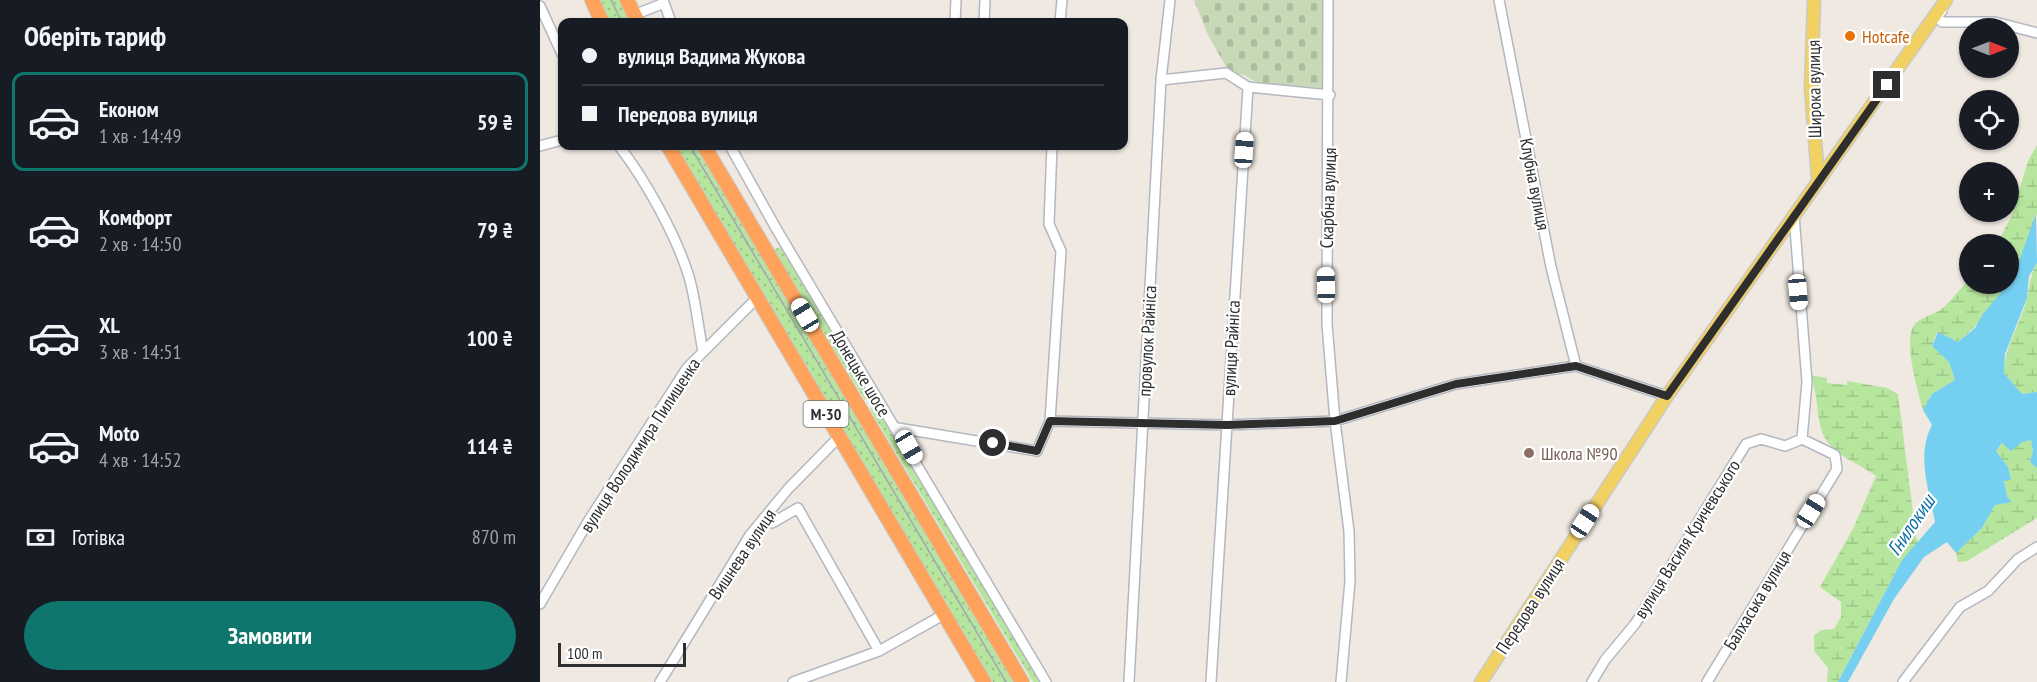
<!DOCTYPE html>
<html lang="uk">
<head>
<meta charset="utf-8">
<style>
	body { margin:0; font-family:"PT Sans Narrow",sans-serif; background:#20242c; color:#f1f3f6; height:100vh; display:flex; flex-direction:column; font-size:22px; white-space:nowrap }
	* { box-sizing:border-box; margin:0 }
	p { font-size:20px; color:#9ea1a6 }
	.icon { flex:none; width:33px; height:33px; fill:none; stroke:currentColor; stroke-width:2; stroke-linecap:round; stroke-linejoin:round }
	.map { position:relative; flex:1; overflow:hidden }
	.side { display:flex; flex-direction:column; background:#171b24; width:540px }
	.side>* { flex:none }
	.top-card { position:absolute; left:18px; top:18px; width:570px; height:132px; border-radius:12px; box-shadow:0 2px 4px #0004; display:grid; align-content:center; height:132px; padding:0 24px; background:#171b24 }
	.needle { width:39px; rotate:90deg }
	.fabs { position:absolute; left:1419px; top:18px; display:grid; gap:12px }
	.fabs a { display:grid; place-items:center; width:60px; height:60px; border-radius:50%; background:#171b24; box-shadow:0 2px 4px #0004; font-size:30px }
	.scale { position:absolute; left:18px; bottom:15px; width:128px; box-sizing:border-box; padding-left:6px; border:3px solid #2e2e2e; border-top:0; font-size:16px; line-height:21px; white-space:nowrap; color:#2e2e2e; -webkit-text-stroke:4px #fff; paint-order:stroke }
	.end { position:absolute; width:27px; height:27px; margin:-14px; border:8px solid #2e2e2e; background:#fff; box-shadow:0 0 0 3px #fff }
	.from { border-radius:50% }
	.car { position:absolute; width:18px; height:36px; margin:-18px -9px; border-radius:8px; box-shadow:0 0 4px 2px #0007; background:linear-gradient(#fff 24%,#345 0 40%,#fff 0 76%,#345 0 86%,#fff 0) }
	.top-card b { display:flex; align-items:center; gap:21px; height:57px; font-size:22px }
	.top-card b+b { border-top:2px solid #363941 }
	.top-card i { width:15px; height:15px; background:#f1f3f6 }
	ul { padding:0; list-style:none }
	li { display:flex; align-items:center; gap:18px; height:99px; margin:0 12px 9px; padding:0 12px; border:3px solid transparent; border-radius:12px }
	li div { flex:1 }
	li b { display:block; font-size:22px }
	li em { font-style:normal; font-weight:800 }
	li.on { border-color:#0f766e }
	li>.icon { width:54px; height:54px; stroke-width:1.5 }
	h2 { padding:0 24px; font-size:27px; line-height:72px }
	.pay { display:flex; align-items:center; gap:15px; height:66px; padding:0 24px; font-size:22px }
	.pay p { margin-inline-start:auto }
	.primary-button { display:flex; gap:12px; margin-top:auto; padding:12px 24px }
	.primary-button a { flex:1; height:69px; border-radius:36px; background:#0f766e; color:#fff; font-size:24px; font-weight:800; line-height:69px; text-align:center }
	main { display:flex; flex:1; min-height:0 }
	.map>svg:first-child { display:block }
	.grass { fill:url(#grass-dots) }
	.wetland { fill:url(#wetland-marsh) }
	.cemetery { fill:url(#cemetery-stones) }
	.water { fill:#75cff0 }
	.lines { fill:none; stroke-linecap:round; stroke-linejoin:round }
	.minor-casing { stroke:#b4b7c1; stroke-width:12 }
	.major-casing { stroke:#c9c9c9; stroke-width:15 }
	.highway-casing { stroke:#c9c9c9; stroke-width:16 }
	.minor { stroke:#fff; stroke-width:9 }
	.major { stroke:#f2d163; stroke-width:12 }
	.highway { stroke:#ffa35c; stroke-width:14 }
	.tram { stroke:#a3a6b8; stroke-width:1.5 }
	.route { stroke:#2e2e2e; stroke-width:8 }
	.food-dot { fill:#e8710a; stroke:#fff; stroke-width:2 }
	.education-dot { fill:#8d6e63; stroke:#fff; stroke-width:2 }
	.labels { text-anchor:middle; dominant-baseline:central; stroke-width:4.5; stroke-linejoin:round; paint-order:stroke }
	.shield { fill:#fff; stroke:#6d6d6d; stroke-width:1.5 }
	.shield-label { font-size:16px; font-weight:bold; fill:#2e2e2e }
	.food-label { font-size:18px; fill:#c56008; stroke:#fff; text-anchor:start }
	.street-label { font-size:18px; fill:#2e2e2e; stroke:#fff }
	.education-label { font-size:18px; fill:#785e54; stroke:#fff; text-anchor:start }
	.water-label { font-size:20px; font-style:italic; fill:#0d6fa3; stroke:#fff }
</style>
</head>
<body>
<main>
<section class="side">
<h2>Оберіть тариф</h2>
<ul>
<li class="on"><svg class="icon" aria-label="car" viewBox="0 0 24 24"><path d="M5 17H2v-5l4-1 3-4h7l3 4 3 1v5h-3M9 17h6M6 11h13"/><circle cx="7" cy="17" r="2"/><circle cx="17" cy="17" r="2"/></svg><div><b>Економ</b><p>1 хв · 14:49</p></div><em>59 ₴</em></li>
<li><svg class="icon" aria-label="car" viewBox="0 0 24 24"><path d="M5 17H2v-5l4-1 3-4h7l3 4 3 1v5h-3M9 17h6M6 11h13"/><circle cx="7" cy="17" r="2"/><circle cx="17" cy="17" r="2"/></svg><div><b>Комфорт</b><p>2 хв · 14:50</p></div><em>79 ₴</em></li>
<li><svg class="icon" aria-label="car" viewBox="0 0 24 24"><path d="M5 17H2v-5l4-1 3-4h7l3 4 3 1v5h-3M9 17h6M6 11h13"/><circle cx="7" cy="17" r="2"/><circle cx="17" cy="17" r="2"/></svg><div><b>XL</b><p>3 хв · 14:51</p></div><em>100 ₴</em></li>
<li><svg class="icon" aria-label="car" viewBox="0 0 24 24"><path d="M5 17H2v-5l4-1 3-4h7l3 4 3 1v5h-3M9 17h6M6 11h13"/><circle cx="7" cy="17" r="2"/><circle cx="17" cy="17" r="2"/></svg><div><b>Moto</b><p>4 хв · 14:52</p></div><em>114 ₴</em></li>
</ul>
<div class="pay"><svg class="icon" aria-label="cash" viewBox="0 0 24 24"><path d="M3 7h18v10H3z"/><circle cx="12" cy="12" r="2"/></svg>Готівка<p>870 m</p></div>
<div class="primary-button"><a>Замовити</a></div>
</section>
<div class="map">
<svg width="1497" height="682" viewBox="0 0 1497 682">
	<defs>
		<pattern id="grass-dots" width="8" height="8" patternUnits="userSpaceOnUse" patternTransform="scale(1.5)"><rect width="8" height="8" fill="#b6e59e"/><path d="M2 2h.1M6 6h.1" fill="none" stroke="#9dc588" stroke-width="1.8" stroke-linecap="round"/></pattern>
		<pattern id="wetland-marsh" width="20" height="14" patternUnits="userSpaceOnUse" patternTransform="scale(1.5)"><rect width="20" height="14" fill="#b6e59e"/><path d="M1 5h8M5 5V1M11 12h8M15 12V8" fill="none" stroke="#9dc588"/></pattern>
		<pattern id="cemetery-stones" width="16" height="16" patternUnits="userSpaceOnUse" patternTransform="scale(1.5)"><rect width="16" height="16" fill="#c8d9b8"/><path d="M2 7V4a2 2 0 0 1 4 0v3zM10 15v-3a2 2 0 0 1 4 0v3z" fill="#acbb9e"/></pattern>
	</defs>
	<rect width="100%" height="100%" fill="#efe9e1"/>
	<path class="grass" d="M 60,0 L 79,0 L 90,22 L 71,22 Z
		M 136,146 L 157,146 L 474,682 L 453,682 Z
		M 240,247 L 331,396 L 325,400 L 233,250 Z
		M 336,406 L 501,682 L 493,682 L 330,409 Z"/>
	<path class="wetland" d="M 1497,145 L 1497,214 L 1476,271 L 1469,283 L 1468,244 L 1457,244 L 1472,215 L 1488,161 Z
		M 1497,263 L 1497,392 L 1482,394 L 1464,373 C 1465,344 1480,326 1487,298 C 1490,285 1490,275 1497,263 Z
		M 1429,280 L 1430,284 L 1468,284 C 1457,303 1435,328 1418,342 L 1397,332 L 1392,346 L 1409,362 L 1415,380 L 1392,394 L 1383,410 C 1378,391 1364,345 1373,327 C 1378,317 1396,315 1404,307 C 1413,299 1420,288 1429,280 Z
		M 1270,375 L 1287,378 L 1287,383 L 1307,385 L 1307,381 L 1347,388 L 1358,394 L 1376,537 L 1379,543 L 1362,560 L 1298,682 L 1287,682 L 1288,668 L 1274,651 L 1274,635 L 1282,630 L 1294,629 L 1301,617 L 1301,602 L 1280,587 L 1314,527 L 1336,476 C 1313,459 1284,454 1279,420 C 1276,404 1277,389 1270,375 Z
		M 1491,440 L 1493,451 L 1490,462 L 1497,468 L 1497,518 L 1427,561 L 1418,562 L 1416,553 L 1442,528 L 1455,505 L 1467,497 L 1464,479 L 1470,480 L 1468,467 L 1456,451 L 1463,443 Z"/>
	<path class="cemetery" d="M 654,0 L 783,0 L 783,88 L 720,84 L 704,75 L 689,72 L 668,35 Z"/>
	<path class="water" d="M 1496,214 L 1497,263 L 1489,276 L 1487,298 L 1465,354 L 1464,373 L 1482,394 L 1497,392 L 1497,468 L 1490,462 L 1493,451 L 1491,440 L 1482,442 L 1471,451 L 1462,443 L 1456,451 L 1468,467 L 1471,480 L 1464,480 L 1467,497 L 1472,502 L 1455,505 L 1442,528 L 1416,553 L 1407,542 L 1384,557 L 1354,599 L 1308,682 L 1298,682 L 1362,560 L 1395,522 C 1389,490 1376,455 1392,425 L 1383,410 L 1392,394 L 1415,380 L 1409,362 L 1392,346 L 1398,332 L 1418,342 L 1435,328 L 1443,314 L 1468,284 L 1476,270 Z"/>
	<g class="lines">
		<defs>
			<path id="minor" d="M 123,0 L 131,22
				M 788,0 L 787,324 L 795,421 L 809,531 L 810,581 L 801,682
				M 959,0 L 1011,267 L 1036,366
				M 0,6 L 22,54
				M 1402,11 L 1397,16 L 1402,22 L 1455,22 L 1497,33
				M 94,15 L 124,3
				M 415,22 L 416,0
				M 444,22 L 445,0
				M 520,22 L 522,0
				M 621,80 L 686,73 L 708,87 L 790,95
				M 0,146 L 22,140
				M 79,146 C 105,179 137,237 149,277 C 156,301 158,327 163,351
				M 190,146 L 237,230 L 506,682
				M 1254,215 L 1267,382 L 1262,439
				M 510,421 L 687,425 L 795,421 L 916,384 L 1036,366 L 1127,396
				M 358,428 L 497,451 L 510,421 L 521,251 L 509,224 L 512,146
				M 232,523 L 258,508 L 339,651
				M 0,604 L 49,520 L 147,368 L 216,299
				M 120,682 L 210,535 L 248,489 L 299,437
				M 253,682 L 339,651 L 403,615
				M 589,682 L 621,80 L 630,0
				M 671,682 L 708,87
				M 1052,682 L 1065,660 L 1095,624 L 1206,444 L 1221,439 L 1245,446 L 1262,439
				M 1167,682 L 1297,469 L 1295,455 L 1262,439
				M 1363,682 L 1420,607 L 1448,591 L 1478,559 L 1497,547"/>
			<path id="major" d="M 1274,0 L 1271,88 L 1278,179
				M 941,682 L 1127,396 L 1406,0"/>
			<path id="highway" d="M 52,0 L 62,22
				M 87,0 L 98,22
				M 128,146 L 444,682
				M 164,146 L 482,682"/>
		</defs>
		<use href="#minor" class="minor-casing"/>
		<use href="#major" class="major-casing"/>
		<use href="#highway" class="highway-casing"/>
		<use href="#minor" class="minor"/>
		<use href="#major" class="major"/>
		<use href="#highway" class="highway"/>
		<path class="tram" d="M 71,0 L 82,22
			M 150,146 L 466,682"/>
	</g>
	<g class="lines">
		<path class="route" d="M 453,443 L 497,451 L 510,421 L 687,425 L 795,421 L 916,384 L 1036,366 L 1127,396 L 1347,85"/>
	</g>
	<circle class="food-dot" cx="1310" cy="36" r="6"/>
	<circle class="education-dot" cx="989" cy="453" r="6"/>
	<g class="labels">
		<rect class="shield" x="263.5" y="401" width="45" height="26" rx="4.5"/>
		<g class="shield-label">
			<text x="286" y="414">М-30</text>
		</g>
		<g class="food-label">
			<text x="1322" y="36">Hotcafe</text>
		</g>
		<g class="street-label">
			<text transform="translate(1274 89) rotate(-91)">Широка вулиця</text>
			<text transform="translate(995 184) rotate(79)">Клубна вулиця</text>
			<text transform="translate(788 198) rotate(-88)">Скарбна вулиця</text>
			<text transform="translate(607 341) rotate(-87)">провулок Райніса</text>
			<text transform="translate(691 348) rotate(-87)">вулиця Райніса</text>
			<text transform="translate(321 373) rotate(59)">Донецьке шосе</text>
			<text transform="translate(100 445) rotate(-57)">вулиця Володимира Пилишенка</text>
			<text transform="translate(1147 539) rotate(-58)">вулиця Василя Кричевського</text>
			<text transform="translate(202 554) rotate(-56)">Вишнева вулиця</text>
			<text transform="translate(1217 600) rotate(-59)">Балхаська вулиця</text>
			<text transform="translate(990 606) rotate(-57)">Передова вулиця</text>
		</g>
		<g class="education-label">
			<text x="1001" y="453">Школа №90</text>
		</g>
		<g class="water-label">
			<text transform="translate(1371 525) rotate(-56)">Гнилокиш</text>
		</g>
	</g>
</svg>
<div class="fabs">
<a><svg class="needle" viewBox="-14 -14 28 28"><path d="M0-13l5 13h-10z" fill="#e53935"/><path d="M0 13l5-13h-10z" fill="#9ea1a6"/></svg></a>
<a><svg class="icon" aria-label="locate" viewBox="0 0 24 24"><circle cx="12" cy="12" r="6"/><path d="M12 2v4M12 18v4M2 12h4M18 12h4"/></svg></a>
<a>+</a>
<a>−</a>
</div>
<div class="scale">100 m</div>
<i class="end from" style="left:453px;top:443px"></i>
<i class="end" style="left:1347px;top:85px"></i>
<i class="car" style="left:704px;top:150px;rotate:4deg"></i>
<i class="car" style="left:786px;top:285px;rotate:359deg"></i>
<i class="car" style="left:1258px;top:292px;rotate:175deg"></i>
<i class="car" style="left:265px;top:315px;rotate:329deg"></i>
<i class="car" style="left:369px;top:447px;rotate:150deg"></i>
<i class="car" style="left:1271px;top:511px;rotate:32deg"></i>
<i class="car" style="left:1045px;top:521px;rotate:33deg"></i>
<div class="top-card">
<b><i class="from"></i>вулиця Вадима Жукова</b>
<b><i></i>Передова вулиця</b>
</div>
</div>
</main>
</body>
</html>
